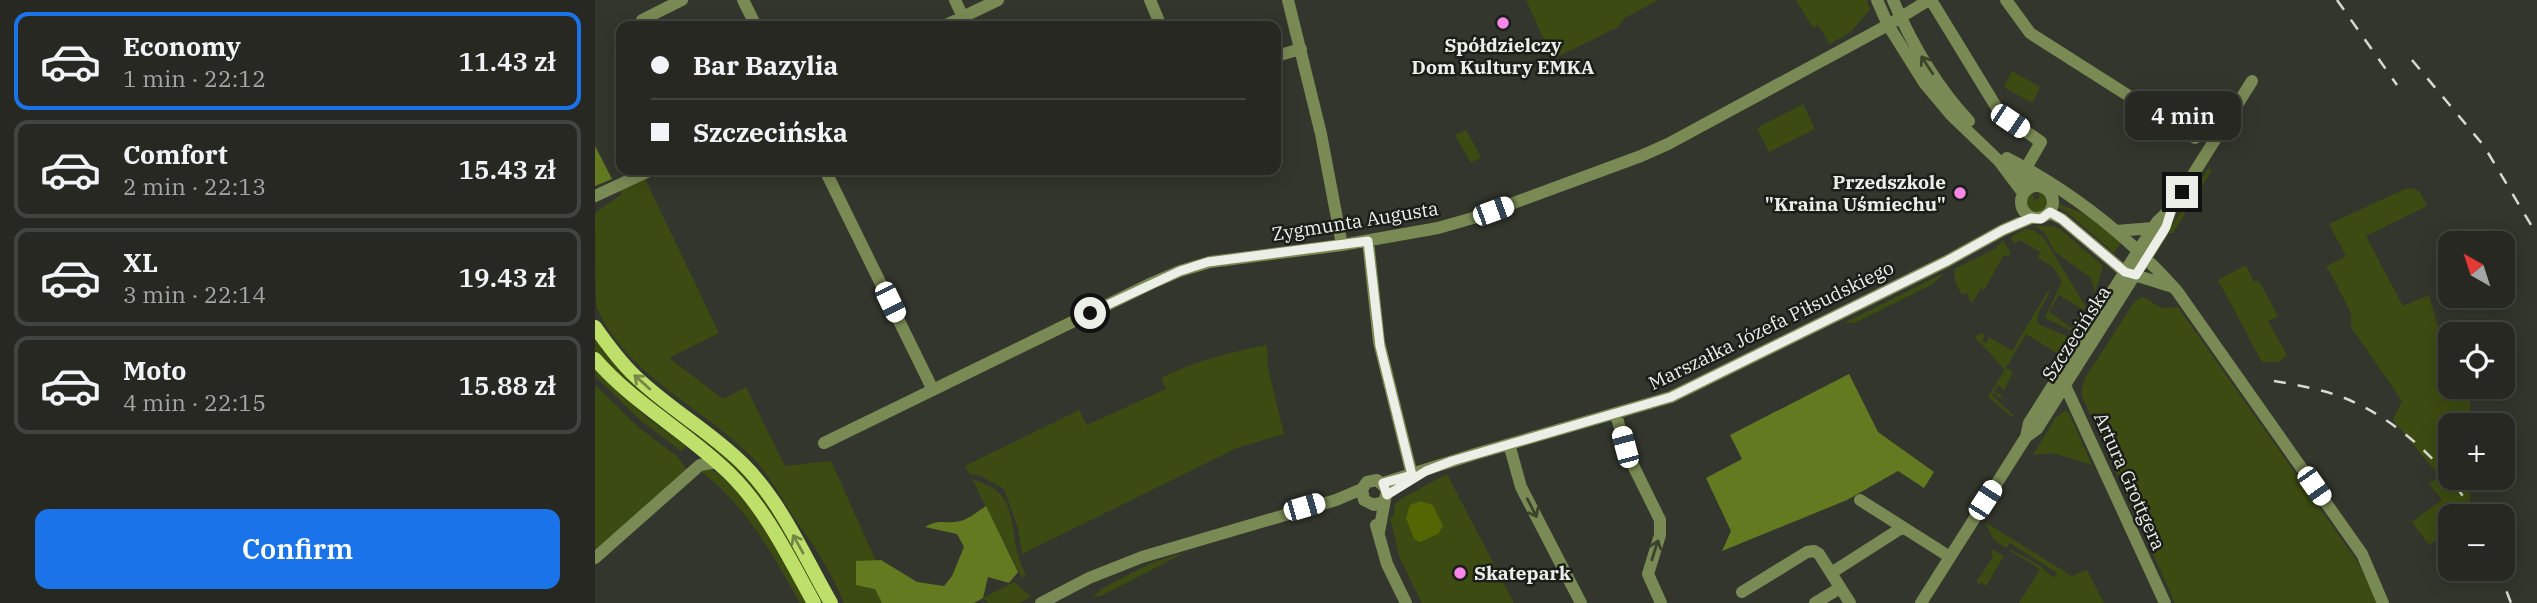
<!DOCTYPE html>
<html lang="en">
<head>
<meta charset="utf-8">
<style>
	body { margin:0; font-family:"IBM Plex Serif",serif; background:#32342e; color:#f1f3f6; height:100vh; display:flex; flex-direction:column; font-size:26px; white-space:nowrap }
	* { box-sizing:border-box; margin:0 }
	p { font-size:23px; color:#a4a6a5 }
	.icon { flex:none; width:38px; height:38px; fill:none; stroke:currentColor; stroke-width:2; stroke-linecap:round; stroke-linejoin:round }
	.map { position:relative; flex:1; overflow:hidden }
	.drawer { display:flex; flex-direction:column; background:#262821; width:595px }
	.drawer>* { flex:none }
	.banner { position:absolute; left:21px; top:21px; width:665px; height:154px; border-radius:14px; box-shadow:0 4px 18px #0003,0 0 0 2px #42443f; display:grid; align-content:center; height:154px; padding:0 35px; background:#262821 }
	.needle { width:46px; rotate:321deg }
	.tools { position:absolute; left:1843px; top:231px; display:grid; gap:14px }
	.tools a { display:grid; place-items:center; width:77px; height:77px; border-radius:14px; background:#262821; box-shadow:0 4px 18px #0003,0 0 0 2px #42443f; font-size:35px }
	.end { position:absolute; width:32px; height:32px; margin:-16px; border:9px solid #eceee8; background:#111; box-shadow:0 0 0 4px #111 }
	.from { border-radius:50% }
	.bubble { position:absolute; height:49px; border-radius:14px; background:#262821; box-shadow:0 4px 18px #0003,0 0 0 2px #42443f; font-size:23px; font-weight:600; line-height:49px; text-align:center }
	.car { position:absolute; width:21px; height:42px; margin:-21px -10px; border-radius:9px; box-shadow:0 0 5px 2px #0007; background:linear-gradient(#fff 24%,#345 0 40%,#fff 0 76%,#345 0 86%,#fff 0) }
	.banner b { display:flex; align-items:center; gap:24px; height:66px; font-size:26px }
	.banner b+b { border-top:2px solid #42443f }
	.banner i { width:18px; height:18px; background:#f1f3f6 }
	ul { padding:12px 0 0; list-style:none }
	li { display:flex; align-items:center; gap:21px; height:98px; margin:0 14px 10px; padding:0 21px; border:4px solid #42443f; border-radius:14px }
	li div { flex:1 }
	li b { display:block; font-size:26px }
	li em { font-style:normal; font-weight:600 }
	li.active { border-color:#1a73e8 }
	li>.icon { width:63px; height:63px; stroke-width:1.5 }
	.primary-button { display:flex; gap:14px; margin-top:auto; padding:14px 35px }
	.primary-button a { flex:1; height:80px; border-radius:14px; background:#1a73e8; color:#fff; font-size:28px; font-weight:600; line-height:80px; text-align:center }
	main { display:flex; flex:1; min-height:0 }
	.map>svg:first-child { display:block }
	.green { fill:#3c4b11 }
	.forest { fill:#637a21 }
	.water { fill:#526704 }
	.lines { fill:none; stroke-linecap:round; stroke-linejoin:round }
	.minor { stroke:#7a8a54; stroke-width:12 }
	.major { stroke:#bedf6a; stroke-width:14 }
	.rail { stroke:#d7d9d2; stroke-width:2.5; stroke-dasharray:12 12; stroke-linecap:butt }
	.oneway { stroke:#3c432d }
	.oneway2 { stroke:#758845 }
	.route { stroke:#eceee8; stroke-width:9 }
	.poi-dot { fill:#f987e9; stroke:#1b1d18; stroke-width:2.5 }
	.labels { text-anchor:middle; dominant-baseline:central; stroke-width:5; stroke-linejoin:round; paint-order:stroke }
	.poi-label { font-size:19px; font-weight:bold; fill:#eceee8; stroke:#1b1d18 }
	.street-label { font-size:19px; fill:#eceee8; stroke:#1b1d18 }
</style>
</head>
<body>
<main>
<section class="drawer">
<ul>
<li class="active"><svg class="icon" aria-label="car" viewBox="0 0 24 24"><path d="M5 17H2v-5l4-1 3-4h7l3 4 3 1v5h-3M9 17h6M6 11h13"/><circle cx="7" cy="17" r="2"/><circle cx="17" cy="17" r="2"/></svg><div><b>Economy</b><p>1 min · 22:12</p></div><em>11.43 zł</em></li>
<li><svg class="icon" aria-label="car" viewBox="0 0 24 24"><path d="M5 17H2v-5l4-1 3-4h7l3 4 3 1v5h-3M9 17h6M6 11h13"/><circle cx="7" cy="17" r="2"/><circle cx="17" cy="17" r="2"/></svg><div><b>Comfort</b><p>2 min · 22:13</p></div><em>15.43 zł</em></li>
<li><svg class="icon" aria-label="car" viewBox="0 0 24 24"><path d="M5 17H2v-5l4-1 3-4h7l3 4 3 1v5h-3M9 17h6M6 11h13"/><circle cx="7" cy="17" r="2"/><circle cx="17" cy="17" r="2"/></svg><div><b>XL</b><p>3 min · 22:14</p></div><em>19.43 zł</em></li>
<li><svg class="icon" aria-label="car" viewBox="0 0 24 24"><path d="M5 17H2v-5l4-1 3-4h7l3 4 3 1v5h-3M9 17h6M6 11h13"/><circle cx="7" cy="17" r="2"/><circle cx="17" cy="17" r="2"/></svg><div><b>Moto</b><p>4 min · 22:15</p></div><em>15.88 zł</em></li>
</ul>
<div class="primary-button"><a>Confirm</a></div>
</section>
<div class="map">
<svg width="1942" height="603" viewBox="0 0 1942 603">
	<rect width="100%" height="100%" fill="#33362c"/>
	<path class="green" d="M 931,0 L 1063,0 L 1030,18 L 1023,27 L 958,59 Z
		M 1201,0 L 1272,0 L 1275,9 L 1256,32 L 1235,44 L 1223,25 L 1218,28 Z
		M 1417,71 L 1445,87 L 1437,103 L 1409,87 Z
		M 1208,104 L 1220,129 L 1174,152 L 1162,128 Z
		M 871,130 L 886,157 L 876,163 L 860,135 Z
		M 1613,169 L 1617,170 L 1578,233 L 1572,233 Z
		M 50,179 L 124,333 L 74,358 L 128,399 L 151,387 L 190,466 L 236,461 L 281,561 L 261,561 L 281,589 L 287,603 L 249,603 C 238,577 224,552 207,529 C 189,504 177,477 155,455 C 105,406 32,375 2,308 C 0,298 0,229 0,213 L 27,194 L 25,191 Z
		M 1817,188 L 1824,191 L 1832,206 L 1771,236 L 1808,306 L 1834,295 L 1845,334 L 1874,320 L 1874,334 L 1855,334 L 1855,387 L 1875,387 L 1875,425 L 1855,425 L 1855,478 L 1875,478 L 1875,516 L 1855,516 L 1855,531 L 1834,545 L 1817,522 L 1847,500 L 1834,484 L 1844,476 L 1798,420 L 1807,401 L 1756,327 L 1756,313 L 1734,270 L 1730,267 L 1751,256 L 1734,224 L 1810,189 Z
		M 1442,189 L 1452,193 L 1455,201 L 1452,209 L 1442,213 L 1433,208 L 1431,201 L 1437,191 L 1439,200 L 1445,198 Z
		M 1464,204 L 1492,215 L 1526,242 L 1519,253 L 1473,213 L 1463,207 Z
		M 1439,226 L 1457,226 L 1465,229 L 1508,266 L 1500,293 L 1496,278 L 1460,252 L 1449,232 Z
		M 1430,229 L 1438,230 L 1449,238 L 1491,307 L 1489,310 L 1464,295 L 1454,312 L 1477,328 L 1485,315 L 1487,316 L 1477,331 L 1450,318 L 1467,281 L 1458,267 L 1443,258 L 1445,252 L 1424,240 L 1419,244 L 1416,237 Z
		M 1408,240 L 1415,252 L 1414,257 L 1409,255 L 1389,290 L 1386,288 L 1377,303 L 1373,300 L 1375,299 L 1372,293 L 1367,294 C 1362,286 1358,279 1360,269 L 1400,249 Z
		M 1651,265 L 1659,282 L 1664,281 L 1683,316 L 1673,321 L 1692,355 L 1684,362 L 1667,362 L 1623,280 Z
		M 1349,273 L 1338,284 L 1260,323 L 1249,323 Z
		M 1453,291 L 1455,292 L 1443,313 L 1442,320 L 1445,325 L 1474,337 L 1463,354 L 1431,334 L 1411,368 L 1418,372 L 1409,390 L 1403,385 L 1399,391 L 1407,396 L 1406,399 L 1399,393 L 1397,395 C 1404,402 1411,409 1419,416 L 1417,417 L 1393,397 L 1410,370 L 1380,337 L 1386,333 L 1390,335 L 1387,341 L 1391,343 L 1394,337 L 1417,351 Z
		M 1549,297 L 1566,308 L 1583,307 L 1762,561 L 1784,603 L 1580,603 L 1486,394 L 1490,378 L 1540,301 Z
		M 0,335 L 102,431 L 98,436 L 39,392 L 0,352 Z
		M 672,345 L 673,368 L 689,434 L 642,448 L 427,554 L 423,528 L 409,489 L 384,475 L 375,474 L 370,466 L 484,410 L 492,425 L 571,389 L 566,378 C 603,360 632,353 672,345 Z
		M 0,367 L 50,416 L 91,446 L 86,451 L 44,419 L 0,376 Z
		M 0,385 L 43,427 L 83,457 L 94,473 L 0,554 Z
		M 1471,411 L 1474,413 L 1497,465 L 1458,453 L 1438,455 L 1461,417 Z
		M 106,434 L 149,471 L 178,510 L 231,603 L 224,603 L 178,522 L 102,439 Z
		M 114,469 C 145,479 197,573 214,603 L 205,603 C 176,551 153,509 106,471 Z
		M 852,474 L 919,603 L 827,603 L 804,556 L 795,517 L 799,516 L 800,504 L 806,499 Z
		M 377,479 C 385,482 396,486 403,492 C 419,506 417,536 423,555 C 425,562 428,569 431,576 L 427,578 Z
		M 1390,522 L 1477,576 L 1492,570 L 1509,603 L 1424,603 L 1445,569 L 1414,550 L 1415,549 L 1444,565 L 1459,578 L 1462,573 L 1415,543 L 1411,548 L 1398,539 Z
		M 1396,549 L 1409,556 L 1391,586 L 1386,582 L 1384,585 L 1382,581 L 1398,557 Z
		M 591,552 L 508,595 L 497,598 L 508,588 L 556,563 Z
		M 419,582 L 436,597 L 423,603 L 394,603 L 388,598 Z"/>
	<path class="forest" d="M 0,146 L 17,179 L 0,186 Z
		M 1254,374 L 1283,432 L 1339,472 L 1329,488 L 1303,471 L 1252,500 L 1127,551 L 1136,531 L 1111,478 L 1147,459 L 1135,435 Z
		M 391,506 L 423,572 L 414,583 L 393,577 L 388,598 L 379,603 L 287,603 L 280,589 L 261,585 L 261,561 L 286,560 L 322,582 L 349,586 L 357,576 L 369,547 L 362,534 L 330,527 C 346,518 350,525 365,521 C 374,519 382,512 391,506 Z"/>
	<path class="water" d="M 825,501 L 838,505 L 848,526 L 843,534 L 825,542 L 819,539 L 811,518 L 815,505 Z"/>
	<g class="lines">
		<path class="minor" d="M 148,0 L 161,26
			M 360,0 L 372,26
			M 555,0 L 566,26
			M 693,0 L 726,134 L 747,245
			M 1282,0 L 1293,25 L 1330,84 L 1356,115 L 1404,161 L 1428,193
			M 1298,0 C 1317,44 1341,86 1374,121
			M 1336,0 L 1405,113 L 1446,142 L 1431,168
			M 1411,0 L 1435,33 L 1600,138
			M 47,20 L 87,0
			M 349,26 L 403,0
			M 681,56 L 706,49
			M 1412,158 C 1476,191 1535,238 1582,291 L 1767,554 L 1788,603
			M 1417,163 L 1438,186
			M 230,170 L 338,390
			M1426 202a16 16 0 1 1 32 0a16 16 0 1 1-32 0Z
			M 0,196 L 56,170
			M 1455,213 L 1467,219 L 1530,272 L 1578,287
			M 1521,231 L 1558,228
			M 773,241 L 784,342 L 817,475
			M 1468,381 L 1570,603
			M 1021,414 L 1031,451 L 1065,520 L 1065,535 L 1053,574 L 1066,603
			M 1431,437 L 1442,429 L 1567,232 L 1575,212
			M 229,443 L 557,283 L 585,271 L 615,262 L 747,245 L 843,228 L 878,218 L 1046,156 L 1073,144 L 1293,25 L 1334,0
			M 914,444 L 926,487 L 986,603
			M 788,483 L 880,454 L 1076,397 L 1352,261 L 1408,230 L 1436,218
			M 1265,500 L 1355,557
			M 781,525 L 792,564 L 811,603
			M 784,532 L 792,489 L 782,480 L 772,482 L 767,489 L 769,500 L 779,505 L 788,502
			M 0,558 L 105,465 L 123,462
			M 1236,573 L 1308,527
			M 1147,592 L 1212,552 L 1219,551 L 1224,554 L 1255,603
			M 446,603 L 494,578 L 547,557 L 741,500 L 767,489
			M 1220,603 L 1245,588
			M 1326,603 L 1431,437 L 1434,423 L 1543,251 L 1562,222 L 1577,208 L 1657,81"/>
		<path class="major" d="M 0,327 C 12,344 25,362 40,376 C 74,409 115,431 148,464 C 187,503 209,556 236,603
			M 0,359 C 39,404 92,432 134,473 C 171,509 194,558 219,603"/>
		<path class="rail" d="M 1742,0 L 1802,85
			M 1817,60 L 1889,146 L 1942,235
			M 1679,381 C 1702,385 1725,389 1747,397 C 1801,418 1852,465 1880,516
			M 1853,460 L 1855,462
			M 1903,569 L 1916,603"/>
	</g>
	<defs><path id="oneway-shaft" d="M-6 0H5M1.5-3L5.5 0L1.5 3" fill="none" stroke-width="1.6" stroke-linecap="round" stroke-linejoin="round" transform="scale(1.75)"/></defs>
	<g class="oneway">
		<use href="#oneway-shaft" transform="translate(1332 65) rotate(-123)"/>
		<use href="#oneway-shaft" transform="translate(937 508) rotate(63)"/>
		<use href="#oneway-shaft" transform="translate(1060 550) rotate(-72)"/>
	</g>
	<g class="oneway2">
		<use href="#oneway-shaft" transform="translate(47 382) rotate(-138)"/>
		<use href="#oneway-shaft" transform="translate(203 544) rotate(-119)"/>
	</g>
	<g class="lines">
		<path class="route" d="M 495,313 L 585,271 L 613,262 L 773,241 L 785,346 L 817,475 L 788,483 L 792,495 L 831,471 L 857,461 L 1076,397 L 1352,261 L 1408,230 L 1436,218 L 1446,219 L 1455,212 L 1467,219 L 1530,272 L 1541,275 L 1571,227 L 1577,208 L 1587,192"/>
	</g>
	<g class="poi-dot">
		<circle cx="908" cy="23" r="7"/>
		<circle cx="1365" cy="193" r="7"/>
		<circle cx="865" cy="573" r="7"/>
	</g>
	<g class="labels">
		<g class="poi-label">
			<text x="908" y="45">Spółdzielczy<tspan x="908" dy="22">Dom Kultury EMKA</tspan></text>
			<text x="1351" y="182" text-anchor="end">Przedszkole<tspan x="1351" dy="22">"Kraina Uśmiechu"</tspan></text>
			<text x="879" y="573" text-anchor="start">Skatepark</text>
		</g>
		<g class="street-label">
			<text transform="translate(760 221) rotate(-9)">Zygmunta Augusta</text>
			<text transform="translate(1176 325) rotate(-26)">Marszałka Józefa Piłsudskiego</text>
			<text transform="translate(1481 333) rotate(-57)">Szczecińska</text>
			<text transform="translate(1535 481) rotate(66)">Artura Grottgera</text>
		</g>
	</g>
</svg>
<div class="tools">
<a><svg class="needle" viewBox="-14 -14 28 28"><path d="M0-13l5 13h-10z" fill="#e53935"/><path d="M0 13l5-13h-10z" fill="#a4a6a5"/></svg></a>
<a><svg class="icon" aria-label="locate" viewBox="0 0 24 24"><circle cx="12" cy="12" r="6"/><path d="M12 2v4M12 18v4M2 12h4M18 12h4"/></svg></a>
<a>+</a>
<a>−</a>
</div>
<i class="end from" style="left:495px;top:313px"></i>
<i class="end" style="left:1587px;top:192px"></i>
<div class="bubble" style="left:1530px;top:91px;width:116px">4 min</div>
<i class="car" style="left:1415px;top:121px;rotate:124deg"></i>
<i class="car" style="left:898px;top:211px;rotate:70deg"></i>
<i class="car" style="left:295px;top:302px;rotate:154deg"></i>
<i class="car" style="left:1030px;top:447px;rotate:345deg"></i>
<i class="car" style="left:1719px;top:486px;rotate:145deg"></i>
<i class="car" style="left:1390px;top:500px;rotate:33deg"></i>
<i class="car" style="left:709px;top:507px;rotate:74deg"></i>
<div class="banner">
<b><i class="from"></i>Bar Bazylia</b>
<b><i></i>Szczecińska</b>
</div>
</div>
</main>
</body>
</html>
